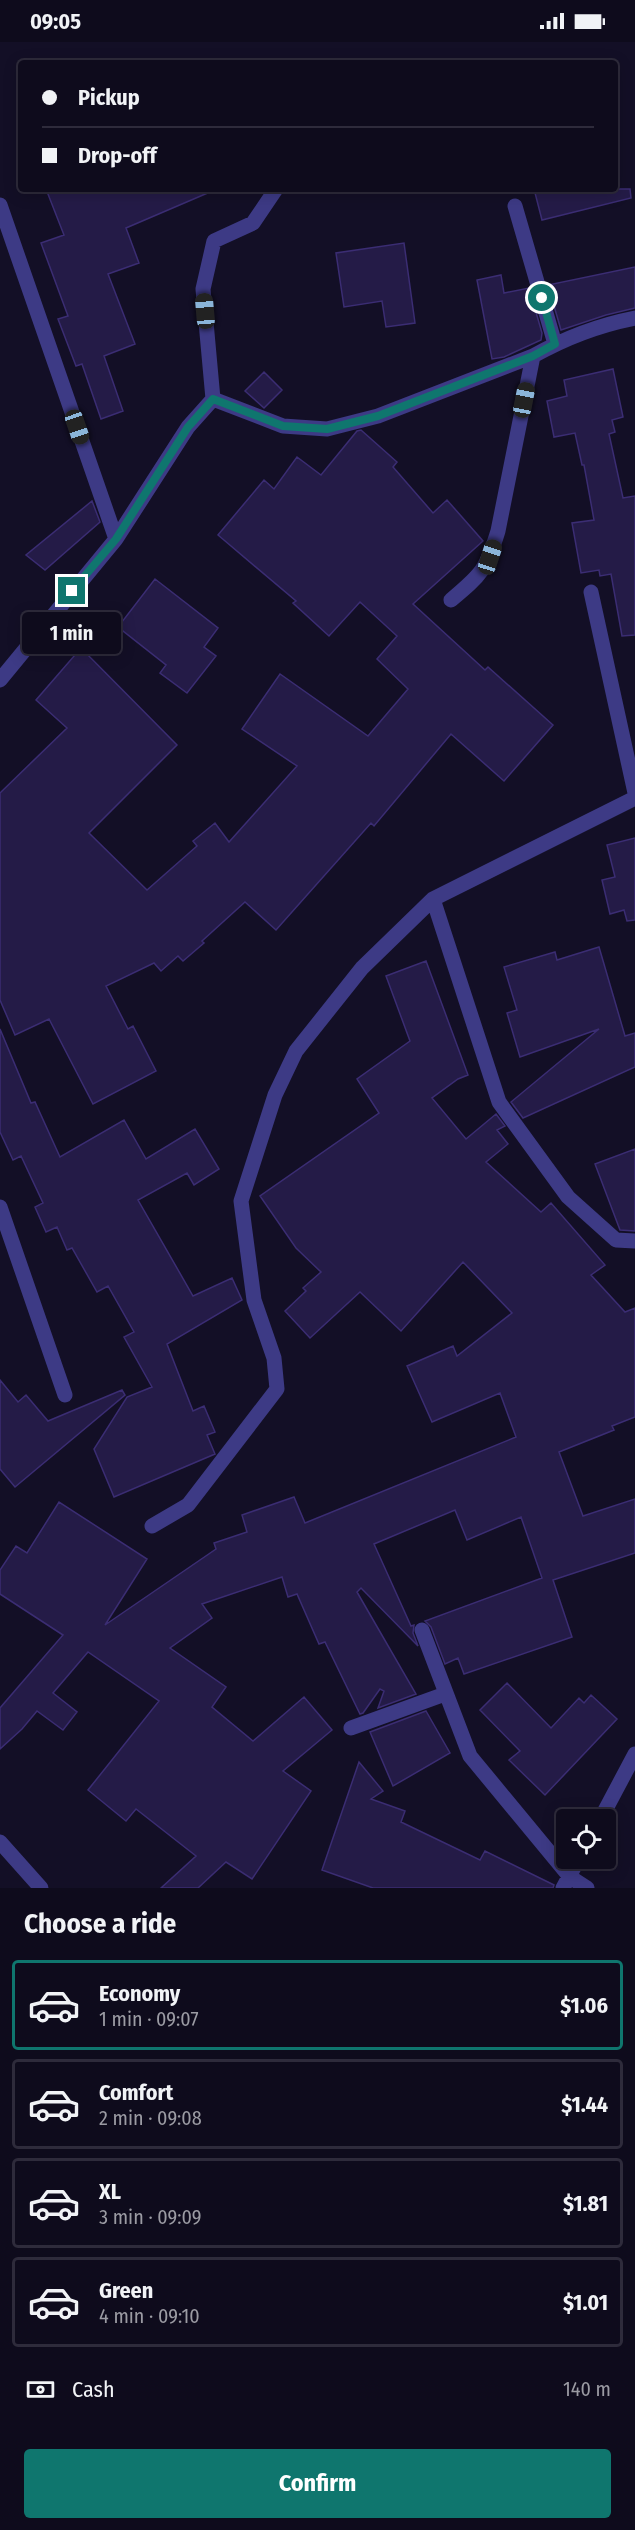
<!DOCTYPE html>
<html lang="en">
<head>
<meta charset="utf-8">
<style>
	body { margin:0; font-family:"Fira Sans Condensed",sans-serif; background:#1c1929; color:#f1f3f6; height:100vh; display:flex; flex-direction:column; font-size:22px; white-space:nowrap }
	* { box-sizing:border-box; margin:0 }
	p { font-size:20px; color:#9b9ba3 }
	.icon { flex:none; width:33px; height:33px; fill:none; stroke:currentColor; stroke-width:2; stroke-linecap:round; stroke-linejoin:round }
	.map { position:relative; height:1846px; overflow:hidden }
	.sheet { display:flex; flex-direction:column; background:#0e0b1c; flex:1 }
	.sheet>* { flex:none }
	.guide { position:absolute; left:18px; top:18px; width:600px; height:132px; border-radius:6px; box-shadow:0 3px 15px #0003,0 0 0 2px #2e2b3b; display:grid; align-content:center; height:132px; padding:0 24px; background:#0e0b1c }
	.buttons { position:absolute; left:556px; top:1767px; display:grid; gap:12px }
	.buttons a { display:grid; place-items:center; width:60px; height:60px; border-radius:6px; background:#0e0b1c; box-shadow:0 3px 15px #0003,0 0 0 2px #2e2b3b; font-size:30px }
	.end { position:absolute; width:27px; height:27px; margin:-14px; border:8px solid #0f766e; background:#fff; box-shadow:0 0 0 3px #fff }
	.from { border-radius:50% }
	.bubble { position:absolute; height:42px; border-radius:6px; background:#0e0b1c; box-shadow:0 3px 15px #0003,0 0 0 2px #2e2b3b; font-size:20px; font-weight:700; line-height:42px; text-align:center }
	.car { position:absolute; width:18px; height:36px; margin:-18px -9px; border-radius:8px; box-shadow:0 0 4px 2px #0007; background:linear-gradient(#222 24%,#8ab4d8 0 40%,#222 0 76%,#8ab4d8 0 86%,#222 0) }
	.guide b { display:flex; align-items:center; gap:21px; height:57px; font-size:22px }
	.guide b+b { border-top:2px solid #2e2b3b }
	.guide i { width:15px; height:15px; background:#f1f3f6 }
	ul { padding:0; list-style:none }
	li { display:flex; align-items:center; gap:18px; height:90px; margin:0 12px 9px; padding:0 12px; border:3px solid #2e2b3b; border-radius:6px }
	li div { flex:1 }
	li b { display:block; font-size:22px }
	li em { font-style:normal; font-weight:700 }
	li.on { border-color:#0f766e }
	li>.icon { width:54px; height:54px; stroke-width:1.5 }
	h2 { padding:0 24px; font-size:27px; line-height:72px }
	.pay { display:flex; align-items:center; gap:15px; height:66px; padding:0 24px; font-size:22px }
	.pay p { margin-inline-start:auto }
	.primary-button { display:flex; gap:12px; margin-top:auto; padding:12px 24px }
	.primary-button a { flex:1; height:69px; border-radius:6px; background:#0f766e; color:#fff; font-size:24px; font-weight:700; line-height:69px; text-align:center }
	.status { display:flex; justify-content:space-between; align-items:center; height:42px; padding:0 30px; background:#0e0b1c; direction:ltr }
	.status svg { height:16px; fill:currentColor }
	.map>svg:first-child { display:block }
	.building { fill:#241b47; stroke:#3b2d73; stroke-width:1.5 }
	.lines { fill:none; stroke-linecap:round; stroke-linejoin:round }
	.street { stroke:#3d3a85; stroke-width:15 }
	.route { stroke:#0f766e; stroke-width:8 }
</style>
</head>
<body>
<div class="status"><b>09:05</b><svg viewBox="0 0 49 12"><path d="M0 12V9h3v3zM5 12V6h3v6zM10 12V3h3v9zM15 12V0h3v12zM26 1h20v11H26zM47 4h2v5h-2z"/></svg></div>
<div class="map">
<svg width="635" height="1846" viewBox="0 0 635 1846">
	<rect width="100%" height="100%" fill="#130f26"/>
	<path class="building" d="M 46,147 L 217,147 L 126,186 L 139,221 L 108,232 L 135,302 L 104,314 L 123,369 L 101,377 L 82,322 L 76,324 L 58,277 L 68,274 L 41,201 L 64,193 Z
		M 534,147 L 630,147 L 631,156 L 542,178 Z
		M 404,201 L 415,281 L 386,285 L 382,259 L 344,265 L 336,211 Z
		M 635,225 L 635,266 L 606,273 L 561,288 L 548,243 Z
		M 501,233 L 504,251 L 529,246 L 542,291 L 541,298 L 504,315 L 492,317 L 477,238 Z
		M 613,327 L 623,375 L 612,378 L 615,390 L 609,392 L 623,456 L 635,454 L 635,593 L 622,594 L 611,532 L 600,534 L 599,528 L 581,531 L 572,481 L 594,478 L 584,423 L 582,423 L 575,391 L 554,395 L 547,359 L 567,354 L 564,338 Z
		M 264,330 L 282,348 L 264,366 L 245,349 Z
		M 361,388 L 397,420 L 393,425 L 433,471 L 447,458 L 483,499 L 413,562 L 485,628 L 488,625 L 553,683 L 504,739 L 451,692 L 374,784 L 371,781 L 276,888 L 245,860 L 202,899 L 204,901 L 183,919 L 178,914 L 161,929 L 154,921 L 106,944 L 128,987 L 133,984 L 156,1029 L 93,1062 L 49,977 L 15,993 L 0,958 L 0,751 L 67,686 L 36,658 L 81,606 L 177,703 L 89,791 L 147,848 L 197,804 L 193,799 L 215,781 L 229,800 L 297,724 L 242,687 L 280,632 L 368,694 L 408,647 L 377,617 L 397,594 L 360,560 L 329,594 L 293,561 L 296,559 L 218,493 L 264,438 L 274,447 L 297,415 L 321,433 L 357,389 Z
		M 92,459 L 100,480 L 45,528 L 26,513 Z
		M 155,537 L 218,586 L 204,605 L 216,614 L 187,651 L 160,631 L 166,623 L 118,585 Z
		M 635,796 L 635,878 L 627,879 L 624,868 L 610,872 L 602,838 L 615,835 L 607,803 Z
		M 599,905 L 625,994 L 635,991 L 635,1025 L 523,1076 L 511,1060 L 599,987 L 520,1015 L 507,971 L 517,968 L 504,925 L 555,910 L 557,918 Z
		M 426,919 L 468,1033 L 458,1037 L 432,1056 L 466,1097 L 496,1072 L 505,1084 L 497,1088 L 508,1102 L 486,1120 L 541,1170 L 551,1161 L 605,1223 L 591,1233 L 625,1270 L 635,1266 L 635,1375 L 612,1384 L 614,1388 L 559,1410 L 583,1474 L 635,1457 L 635,1511 L 553,1538 L 572,1595 L 464,1632 L 458,1616 L 445,1622 L 431,1585 L 425,1579 L 542,1536 L 521,1475 L 467,1498 L 455,1468 L 374,1502 L 411,1584 L 414,1583 L 413,1591 L 418,1604 L 361,1546 L 357,1550 L 416,1652 L 378,1666 L 384,1649 L 380,1647 L 363,1671 L 360,1672 L 325,1600 L 319,1602 L 297,1552 L 288,1555 L 282,1535 L 202,1562 L 212,1576 L 170,1606 L 226,1645 L 212,1665 L 253,1699 L 304,1655 L 332,1688 L 283,1729 L 311,1749 L 252,1837 L 226,1820 L 198,1846 L 161,1846 L 196,1814 L 136,1767 L 126,1779 L 88,1748 L 159,1659 L 88,1610 L 53,1651 L 77,1670 L 63,1688 L 37,1669 L 22,1687 L 0,1707 L 0,1666 L 63,1593 L 0,1552 L 0,1528 L 16,1504 L 27,1511 L 59,1460 L 147,1517 L 105,1583 L 216,1507 L 214,1501 L 247,1490 L 242,1473 L 294,1455 L 305,1481 L 516,1395 L 500,1351 L 432,1380 L 407,1324 L 453,1304 L 457,1314 L 512,1271 L 463,1220 L 401,1289 L 360,1250 L 310,1296 L 285,1269 L 306,1249 L 303,1246 L 321,1230 L 296,1206 L 260,1154 L 379,1071 L 357,1037 L 410,999 L 386,934 Z
		M 0,987 L 31,1061 L 35,1060 L 60,1115 L 124,1078 L 146,1117 L 195,1087 L 219,1127 L 194,1143 L 187,1131 L 138,1158 L 193,1254 L 232,1236 L 242,1258 L 167,1302 L 193,1369 L 204,1364 L 215,1390 L 207,1393 L 215,1412 L 114,1455 L 94,1407 L 127,1355 L 152,1345 L 124,1295 L 134,1290 L 108,1244 L 97,1250 L 72,1206 L 67,1208 L 57,1185 L 46,1190 L 35,1165 L 43,1161 L 21,1114 L 13,1118 L 0,1090 Z
		M 635,1107 L 635,1189 L 620,1188 L 595,1122 Z
		M 0,1338 L 18,1360 L 26,1353 L 48,1379 L 122,1348 L 125,1353 L 15,1445 L 0,1427 Z
		M 507,1641 L 551,1686 L 579,1656 L 584,1661 L 591,1653 L 617,1677 L 545,1753 L 509,1718 L 520,1709 L 480,1668 Z
		M 426,1669 L 450,1711 L 393,1744 L 370,1690 Z
		M 359,1720 L 383,1749 L 371,1757 L 405,1769 L 401,1780 L 480,1818 L 485,1809 L 554,1843 L 553,1846 L 373,1846 L 322,1828 Z"/>
	<g class="lines">
		<path class="street" d="M 0,163 L 116,497
			M 515,164 L 555,302
			M 213,357 L 283,384 L 327,387 L 378,374 L 533,314 C 565,296 599,283 635,276
			M 591,550 L 635,751
			M 451,558 C 482,532 486,528 498,489 L 533,314
			M 0,638 L 116,497 L 188,385 L 213,357 L 203,247 L 214,199 L 253,181 L 276,147
			M 433,857 L 499,1060 L 568,1155 L 616,1198 L 635,1199
			M 0,1165 L 65,1353
			M 152,1484 L 188,1463 L 277,1347 L 274,1316 L 254,1258 L 241,1159 L 275,1053 L 296,1009 L 362,926 L 433,857 L 635,756
			M 422,1588 L 470,1714 L 570,1835 L 587,1846
			M 351,1686 L 445,1652
			M 600,1778 L 635,1712
			M 0,1800 L 41,1846
			M 563,1846 L 579,1816"/>
	</g>
	<g class="lines">
		<path class="route" d="M 72,549 L 116,497 L 188,385 L 213,357 L 283,384 L 327,387 L 378,374 L 533,314 L 555,302 L 542,256"/>
	</g>
</svg>
<div class="buttons">
<a><svg class="icon" aria-label="locate" viewBox="0 0 24 24"><circle cx="12" cy="12" r="6"/><path d="M12 2v4M12 18v4M2 12h4M18 12h4"/></svg></a>
</div>
<i class="end from" style="left:542px;top:256px"></i>
<i class="end" style="left:72px;top:549px"></i>
<div class="bubble" style="left:22px;top:570px;width:99px">1 min</div>
<i class="car" style="left:205px;top:269px;rotate:355deg"></i>
<i class="car" style="left:524px;top:358px;rotate:11deg"></i>
<i class="car" style="left:77px;top:385px;rotate:161deg"></i>
<i class="car" style="left:490px;top:515px;rotate:18deg"></i>
<div class="guide">
<b><i class="from"></i>Pickup</b>
<b><i></i>Drop-off</b>
</div>
</div>
<section class="sheet">
<h2>Choose a ride</h2>
<ul>
<li class="on"><svg class="icon" aria-label="car" viewBox="0 0 24 24"><path d="M5 17H2v-5l4-1 3-4h7l3 4 3 1v5h-3M9 17h6M6 11h13"/><circle cx="7" cy="17" r="2"/><circle cx="17" cy="17" r="2"/></svg><div><b>Economy</b><p>1 min · 09:07</p></div><em>$1.06</em></li>
<li><svg class="icon" aria-label="car" viewBox="0 0 24 24"><path d="M5 17H2v-5l4-1 3-4h7l3 4 3 1v5h-3M9 17h6M6 11h13"/><circle cx="7" cy="17" r="2"/><circle cx="17" cy="17" r="2"/></svg><div><b>Comfort</b><p>2 min · 09:08</p></div><em>$1.44</em></li>
<li><svg class="icon" aria-label="car" viewBox="0 0 24 24"><path d="M5 17H2v-5l4-1 3-4h7l3 4 3 1v5h-3M9 17h6M6 11h13"/><circle cx="7" cy="17" r="2"/><circle cx="17" cy="17" r="2"/></svg><div><b>XL</b><p>3 min · 09:09</p></div><em>$1.81</em></li>
<li><svg class="icon" aria-label="car" viewBox="0 0 24 24"><path d="M5 17H2v-5l4-1 3-4h7l3 4 3 1v5h-3M9 17h6M6 11h13"/><circle cx="7" cy="17" r="2"/><circle cx="17" cy="17" r="2"/></svg><div><b>Green</b><p>4 min · 09:10</p></div><em>$1.01</em></li>
</ul>
<div class="pay"><svg class="icon" aria-label="cash" viewBox="0 0 24 24"><path d="M3 7h18v10H3z"/><circle cx="12" cy="12" r="2"/></svg>Cash<p>140 m</p></div>
<div class="primary-button"><a>Confirm</a></div>
</section>
</body>
</html>
